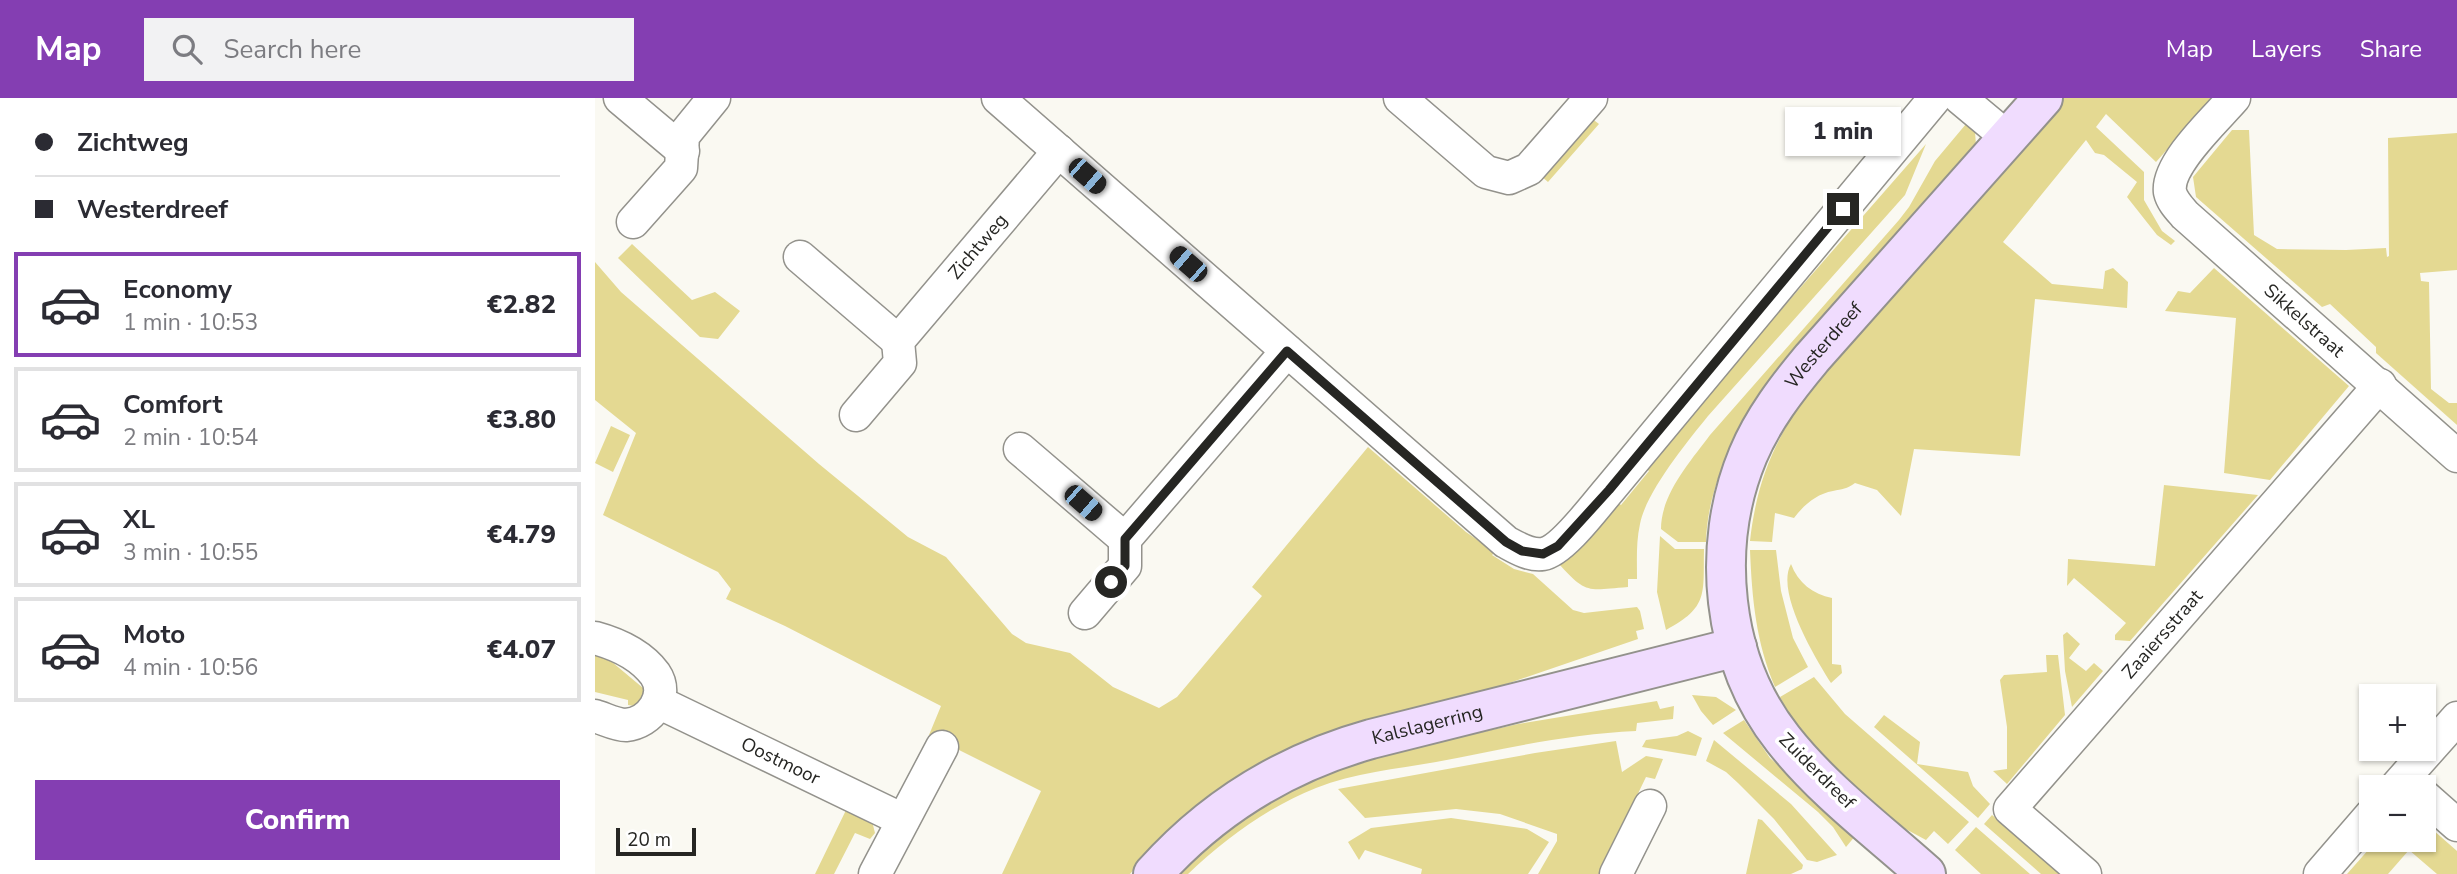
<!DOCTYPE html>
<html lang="en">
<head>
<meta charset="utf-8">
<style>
	body { margin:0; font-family:"Nunito Sans",sans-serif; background:#f2f2f3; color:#2b2b33; height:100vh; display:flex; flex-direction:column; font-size:26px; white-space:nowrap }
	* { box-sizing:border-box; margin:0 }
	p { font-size:23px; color:#7c7c81 }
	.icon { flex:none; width:38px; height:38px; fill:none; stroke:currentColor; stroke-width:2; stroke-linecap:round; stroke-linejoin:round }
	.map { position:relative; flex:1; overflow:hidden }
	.side { display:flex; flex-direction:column; background:#fff; width:595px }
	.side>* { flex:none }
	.top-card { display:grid; align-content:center; height:154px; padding:0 35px; background:#fff }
	.fabs { position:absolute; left:1764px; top:586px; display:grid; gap:14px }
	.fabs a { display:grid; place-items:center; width:77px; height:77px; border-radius:0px; background:#fff; box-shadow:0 2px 5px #0004; font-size:35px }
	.scale { position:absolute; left:21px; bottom:18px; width:80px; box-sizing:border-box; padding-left:7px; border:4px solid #262623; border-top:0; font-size:19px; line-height:24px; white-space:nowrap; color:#262623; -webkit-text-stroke:5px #fff; paint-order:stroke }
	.end { position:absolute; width:32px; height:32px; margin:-16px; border:9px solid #262623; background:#fff; box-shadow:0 0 0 4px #fff }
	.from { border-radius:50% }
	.bubble { position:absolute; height:49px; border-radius:0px; background:#fff; box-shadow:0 2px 5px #0004; font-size:23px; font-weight:800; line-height:49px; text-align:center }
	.car { position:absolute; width:21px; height:42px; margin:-21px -10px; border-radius:9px; box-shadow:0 0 5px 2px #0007; background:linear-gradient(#222 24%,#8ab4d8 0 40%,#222 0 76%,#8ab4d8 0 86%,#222 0) }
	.top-card b { display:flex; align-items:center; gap:24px; height:66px; font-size:26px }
	.top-card b+b { border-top:2px solid #e1e1e2 }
	.top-card i { width:18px; height:18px; background:#2b2b33 }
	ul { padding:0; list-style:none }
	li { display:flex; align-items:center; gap:21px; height:105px; margin:0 14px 10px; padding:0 21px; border:4px solid #e1e1e2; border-radius:0px }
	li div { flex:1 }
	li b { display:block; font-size:26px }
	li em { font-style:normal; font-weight:800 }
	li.current { border-color:#843eb2 }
	li>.icon { width:63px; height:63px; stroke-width:1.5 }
	.primary-button { display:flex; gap:14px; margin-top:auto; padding:14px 35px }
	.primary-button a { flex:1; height:80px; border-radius:0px; background:#843eb2; color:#fff; font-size:28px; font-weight:800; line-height:80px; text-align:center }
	header { display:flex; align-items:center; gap:42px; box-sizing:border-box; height:98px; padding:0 35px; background:#843eb2; color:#fff }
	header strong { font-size:33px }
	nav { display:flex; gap:38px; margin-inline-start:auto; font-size:24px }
	.search { width:490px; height:63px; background:#f2f2f3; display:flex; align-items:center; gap:18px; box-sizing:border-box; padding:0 24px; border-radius:0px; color:#7c7c81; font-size:26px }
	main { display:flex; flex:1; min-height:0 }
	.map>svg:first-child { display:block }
	.green { fill:#e4d992 }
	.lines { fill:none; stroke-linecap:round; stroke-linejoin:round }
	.street-casing { stroke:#93928c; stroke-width:35 }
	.secondary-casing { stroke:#93928c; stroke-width:42 }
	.street { stroke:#fff; stroke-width:32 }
	.secondary { stroke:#f0dcfe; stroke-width:38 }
	.route { stroke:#262623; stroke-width:9 }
	.labels { text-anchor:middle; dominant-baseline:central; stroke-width:7; stroke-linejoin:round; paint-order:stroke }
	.street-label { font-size:19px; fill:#262623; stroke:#fff }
</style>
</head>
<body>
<header>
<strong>Map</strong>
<div class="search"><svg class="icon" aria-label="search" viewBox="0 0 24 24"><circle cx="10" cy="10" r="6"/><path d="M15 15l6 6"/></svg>Search here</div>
<nav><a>Map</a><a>Layers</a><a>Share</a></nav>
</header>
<main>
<section class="side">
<div class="top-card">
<b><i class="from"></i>Zichtweg</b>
<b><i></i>Westerdreef</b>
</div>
<ul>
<li class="current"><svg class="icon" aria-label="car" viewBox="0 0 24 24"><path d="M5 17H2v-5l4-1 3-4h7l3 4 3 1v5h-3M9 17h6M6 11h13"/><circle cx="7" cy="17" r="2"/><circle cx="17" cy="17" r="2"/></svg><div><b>Economy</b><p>1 min · 10:53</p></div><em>€2.82</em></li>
<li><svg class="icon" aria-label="car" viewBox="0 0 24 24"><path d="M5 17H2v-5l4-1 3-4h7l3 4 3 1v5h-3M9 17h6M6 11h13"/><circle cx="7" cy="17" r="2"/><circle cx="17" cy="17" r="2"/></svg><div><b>Comfort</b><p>2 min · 10:54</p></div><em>€3.80</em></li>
<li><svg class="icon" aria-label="car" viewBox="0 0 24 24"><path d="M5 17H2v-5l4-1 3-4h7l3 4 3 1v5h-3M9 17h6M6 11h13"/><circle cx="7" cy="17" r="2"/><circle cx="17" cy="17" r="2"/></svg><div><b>XL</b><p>3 min · 10:55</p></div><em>€4.79</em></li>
<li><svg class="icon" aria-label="car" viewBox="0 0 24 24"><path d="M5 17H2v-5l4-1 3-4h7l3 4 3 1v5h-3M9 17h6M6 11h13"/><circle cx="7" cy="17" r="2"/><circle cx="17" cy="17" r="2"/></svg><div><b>Moto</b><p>4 min · 10:56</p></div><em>€4.07</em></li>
</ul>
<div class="primary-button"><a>Confirm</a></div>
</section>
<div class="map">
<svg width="1862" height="776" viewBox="0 0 1862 776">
	<rect width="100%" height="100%" fill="#faf9f2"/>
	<path class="green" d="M 1468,0 L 1618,0 L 1561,64 L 1511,16 L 1501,29 L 1549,74 L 1549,102 L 1567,133 L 1580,143 L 1576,147 L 1562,137 L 1532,99 L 1542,84 L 1509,57 L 1500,55 L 1491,42 L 1408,144 L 1457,186 L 1508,191 L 1510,173 L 1518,170 L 1533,184 L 1532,210 L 1440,201 L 1425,358 L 1319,351 L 1306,418 L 1282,392 L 1260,385 C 1252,391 1247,391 1238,393 C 1221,396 1209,407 1199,420 L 1180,415 L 1177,444 L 1155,443 C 1164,361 1195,316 1245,252 Z
		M 996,20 L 1004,26 L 953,84 L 946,78 Z
		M 1371,26 L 1380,34 L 1381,47 L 1149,322 C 1129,360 1112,401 1111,444 L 1083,444 L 1066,431 C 1066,396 1095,364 1115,337 L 1304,122 L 1314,109 L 1340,63 Z
		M 1637,32 L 1654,32 L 1659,137 L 1682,151 L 1751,152 L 1791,150 L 1792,159 L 1794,158 L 1793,40 L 1862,35 L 1862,172 L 1825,175 L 1826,183 L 1834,184 L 1836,291 L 1854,305 L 1862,305 L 1862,327 L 1781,255 L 1781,249 L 1735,206 L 1727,209 L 1601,99 L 1598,79 Z
		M 1331,46 L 1310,97 L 1113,318 C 1092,344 1051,394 1045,426 C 1041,444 1042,462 1042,481 L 1033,481 L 1033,489 C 992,492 992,497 963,465 L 1020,403 L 1026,407 L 1054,373 L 1047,367 L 1101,309 Z
		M 37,146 L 97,202 L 120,194 L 145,213 L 123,241 L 105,239 L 23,160 Z
		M 0,164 L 26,194 L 224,366 L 313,439 L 351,459 L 417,536 L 431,545 L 475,555 L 518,589 L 564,610 L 582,599 L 667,498 L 657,489 L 773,349 L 871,434 L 900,454 L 897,457 L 919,471 L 938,476 L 978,512 L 989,515 L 1042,509 L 1045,513 L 1049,531 L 1041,533 L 1043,541 L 850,607 L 549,760 L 535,776 L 407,776 L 446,693 L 334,637 L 346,608 L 190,528 L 131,501 L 136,491 L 123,474 L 8,417 L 41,335 L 0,302 Z
		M 1619,170 L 1754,288 L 1675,382 L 1629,375 L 1641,220 L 1570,213 L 1583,193 L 1595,195 Z
		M 16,328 L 35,337 L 18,374 L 0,365 Z
		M 1569,387 L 1663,397 L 1535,543 L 1520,542 L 1520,537 L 1531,525 L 1479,480 L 1472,488 L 1473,461 L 1560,468 Z
		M 1065,438 L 1080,451 L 1109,451 C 1108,496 1114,509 1071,532 L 1062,494 Z
		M 1155,452 L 1181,452 L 1186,493 L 1198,540 L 1213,569 L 1180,589 C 1161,544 1157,501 1155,452 Z
		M 1196,466 C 1203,485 1218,496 1237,500 L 1237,566 L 1246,567 L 1247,575 L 1236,585 C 1221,561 1180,494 1196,466 Z
		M 1472,534 L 1485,546 L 1474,560 L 1491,573 L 1499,565 L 1508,573 L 1477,609 L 1470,573 L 1468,537 Z
		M 0,552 L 20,561 L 17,564 L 54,595 L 53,600 L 39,608 L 33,607 L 33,602 L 0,594 Z
		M 1451,557 L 1463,557 L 1470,617 L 1412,686 L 1398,673 L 1412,671 L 1412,629 L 1405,582 L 1409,577 L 1452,574 Z
		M 1219,579 L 1250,616 L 1374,724 L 1353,746 L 1339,733 L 1331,742 C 1313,732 1295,723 1279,712 C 1244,688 1204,636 1185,599 Z
		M 1097,597 L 1121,599 L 1141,612 L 1118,627 L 1106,613 Z
		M 1062,603 L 1065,611 L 1079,608 L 1078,621 L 1042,625 L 1041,633 C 973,636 907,651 841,664 C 801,671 759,675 721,690 C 673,709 630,741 593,776 L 577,776 L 589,763 L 687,693 L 763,662 L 923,626 Z
		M 1289,617 L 1325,644 L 1322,666 L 1373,674 L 1378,688 L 1395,706 L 1383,720 L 1279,629 Z
		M 1149,622 L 1175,660 L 1261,737 L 1251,749 L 1238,729 L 1223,714 L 1128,635 Z
		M 1093,633 L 1107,640 L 1101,658 L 1047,649 L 1051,642 L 1082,638 Z
		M 1119,642 L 1196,706 L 1242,757 L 1222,764 L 1212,762 L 1179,721 L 1143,685 L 1131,674 L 1111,663 Z
		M 1021,643 L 1027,674 L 1051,658 L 1068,661 L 1060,681 L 1051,679 L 1004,776 L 943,776 L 962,743 L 962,736 L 905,716 L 861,711 L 770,720 L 743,691 L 940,655 Z
		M 253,708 L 277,723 L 280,735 L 275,741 L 260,735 L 239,776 L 220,776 Z
		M 1397,717 L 1466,776 L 1446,776 L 1389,726 Z
		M 856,720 L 932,731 L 954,744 L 933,776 L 826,776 L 827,771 L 770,752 L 764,762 L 753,744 L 776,730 Z
		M 1163,721 L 1167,722 L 1208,767 L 1207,771 L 1196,776 L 1151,776 Z
		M 1829,724 L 1862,753 L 1862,776 L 1842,776 L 1814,752 L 1793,776 L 1752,776 L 1782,742 L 1829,742 Z
		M 1381,729 L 1435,776 L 1386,776 L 1360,752 Z"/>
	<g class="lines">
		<defs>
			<g id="street">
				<path d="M 25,0 L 88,53"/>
				<path d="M 403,0 L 911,444 C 922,450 935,458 948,456 C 967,453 1001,407 1014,392 L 1340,0"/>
				<path d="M 805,0 L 891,74 L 914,80 L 934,71 L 996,0"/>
				<path d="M 1365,0 L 1413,40"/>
				<path id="s1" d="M 1639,0 C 1622,20 1571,66 1575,94 C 1577,103 1584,110 1590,117 L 1862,358"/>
				<path d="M 38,124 L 86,70 L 88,38 L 119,0"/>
				<path d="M 205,159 L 303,243"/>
				<path id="s2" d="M 261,317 L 305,265 L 303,243 L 464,53"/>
				<path d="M 425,351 L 530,441"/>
				<path d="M 490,515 L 530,468 L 530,441 L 692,253"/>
				<path d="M 0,540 C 22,546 45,556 60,576 C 75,598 55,625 31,627 C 21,627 10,621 0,618"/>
				<path id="s3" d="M 63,604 L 308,722"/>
				<path d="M 1800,690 L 1862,620"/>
				<path d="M 1829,698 L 1862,727"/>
				<path d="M 280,776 L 347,649"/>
				<path d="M 1021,776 L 1055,708"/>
				<path id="s4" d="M 1490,776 L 1415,711 L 1785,287"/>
				<path d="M 1725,776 L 1776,717"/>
			</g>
			<g id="secondary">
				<path id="s5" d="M 558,776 C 617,710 690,665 776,641 L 1142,549"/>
				<path id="s6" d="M 1331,776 C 1283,733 1228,692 1188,641 C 1126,563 1115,448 1153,357 C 1168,321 1192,290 1217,260 L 1448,0"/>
			</g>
		</defs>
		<use href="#street" class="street-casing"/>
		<use href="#secondary" class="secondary-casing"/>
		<use href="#street" class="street"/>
		<use href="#secondary" class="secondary"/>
	</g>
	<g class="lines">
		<path class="route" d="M 516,484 L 530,468 L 530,441 L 692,253 L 911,444 L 927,453 L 948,456 L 963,448 L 1014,392 L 1248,111"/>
	</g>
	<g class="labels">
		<g class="street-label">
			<text stroke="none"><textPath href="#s2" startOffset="214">Zichtweg</textPath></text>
			<text stroke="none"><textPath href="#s1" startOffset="303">Sikkelstraat</textPath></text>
			<text stroke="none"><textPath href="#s6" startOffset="630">Westerdreef</textPath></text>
			<text stroke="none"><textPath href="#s4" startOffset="331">Zaaiersstraat</textPath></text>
			<text stroke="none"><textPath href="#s5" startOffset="318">Kalslagerring</textPath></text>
			<text stroke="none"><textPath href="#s3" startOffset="136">Oostmoor</textPath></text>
			<text transform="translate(1222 673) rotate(45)">Zuiderdreef</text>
		</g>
	</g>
</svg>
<div class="fabs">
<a>+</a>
<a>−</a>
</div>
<div class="scale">20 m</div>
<i class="end from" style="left:516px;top:484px"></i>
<i class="end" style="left:1248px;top:111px"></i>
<div class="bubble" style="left:1190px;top:9px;width:116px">1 min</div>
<i class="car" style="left:492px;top:78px;rotate:131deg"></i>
<i class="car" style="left:593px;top:166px;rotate:311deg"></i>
<i class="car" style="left:488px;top:405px;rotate:131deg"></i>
</div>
</main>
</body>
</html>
